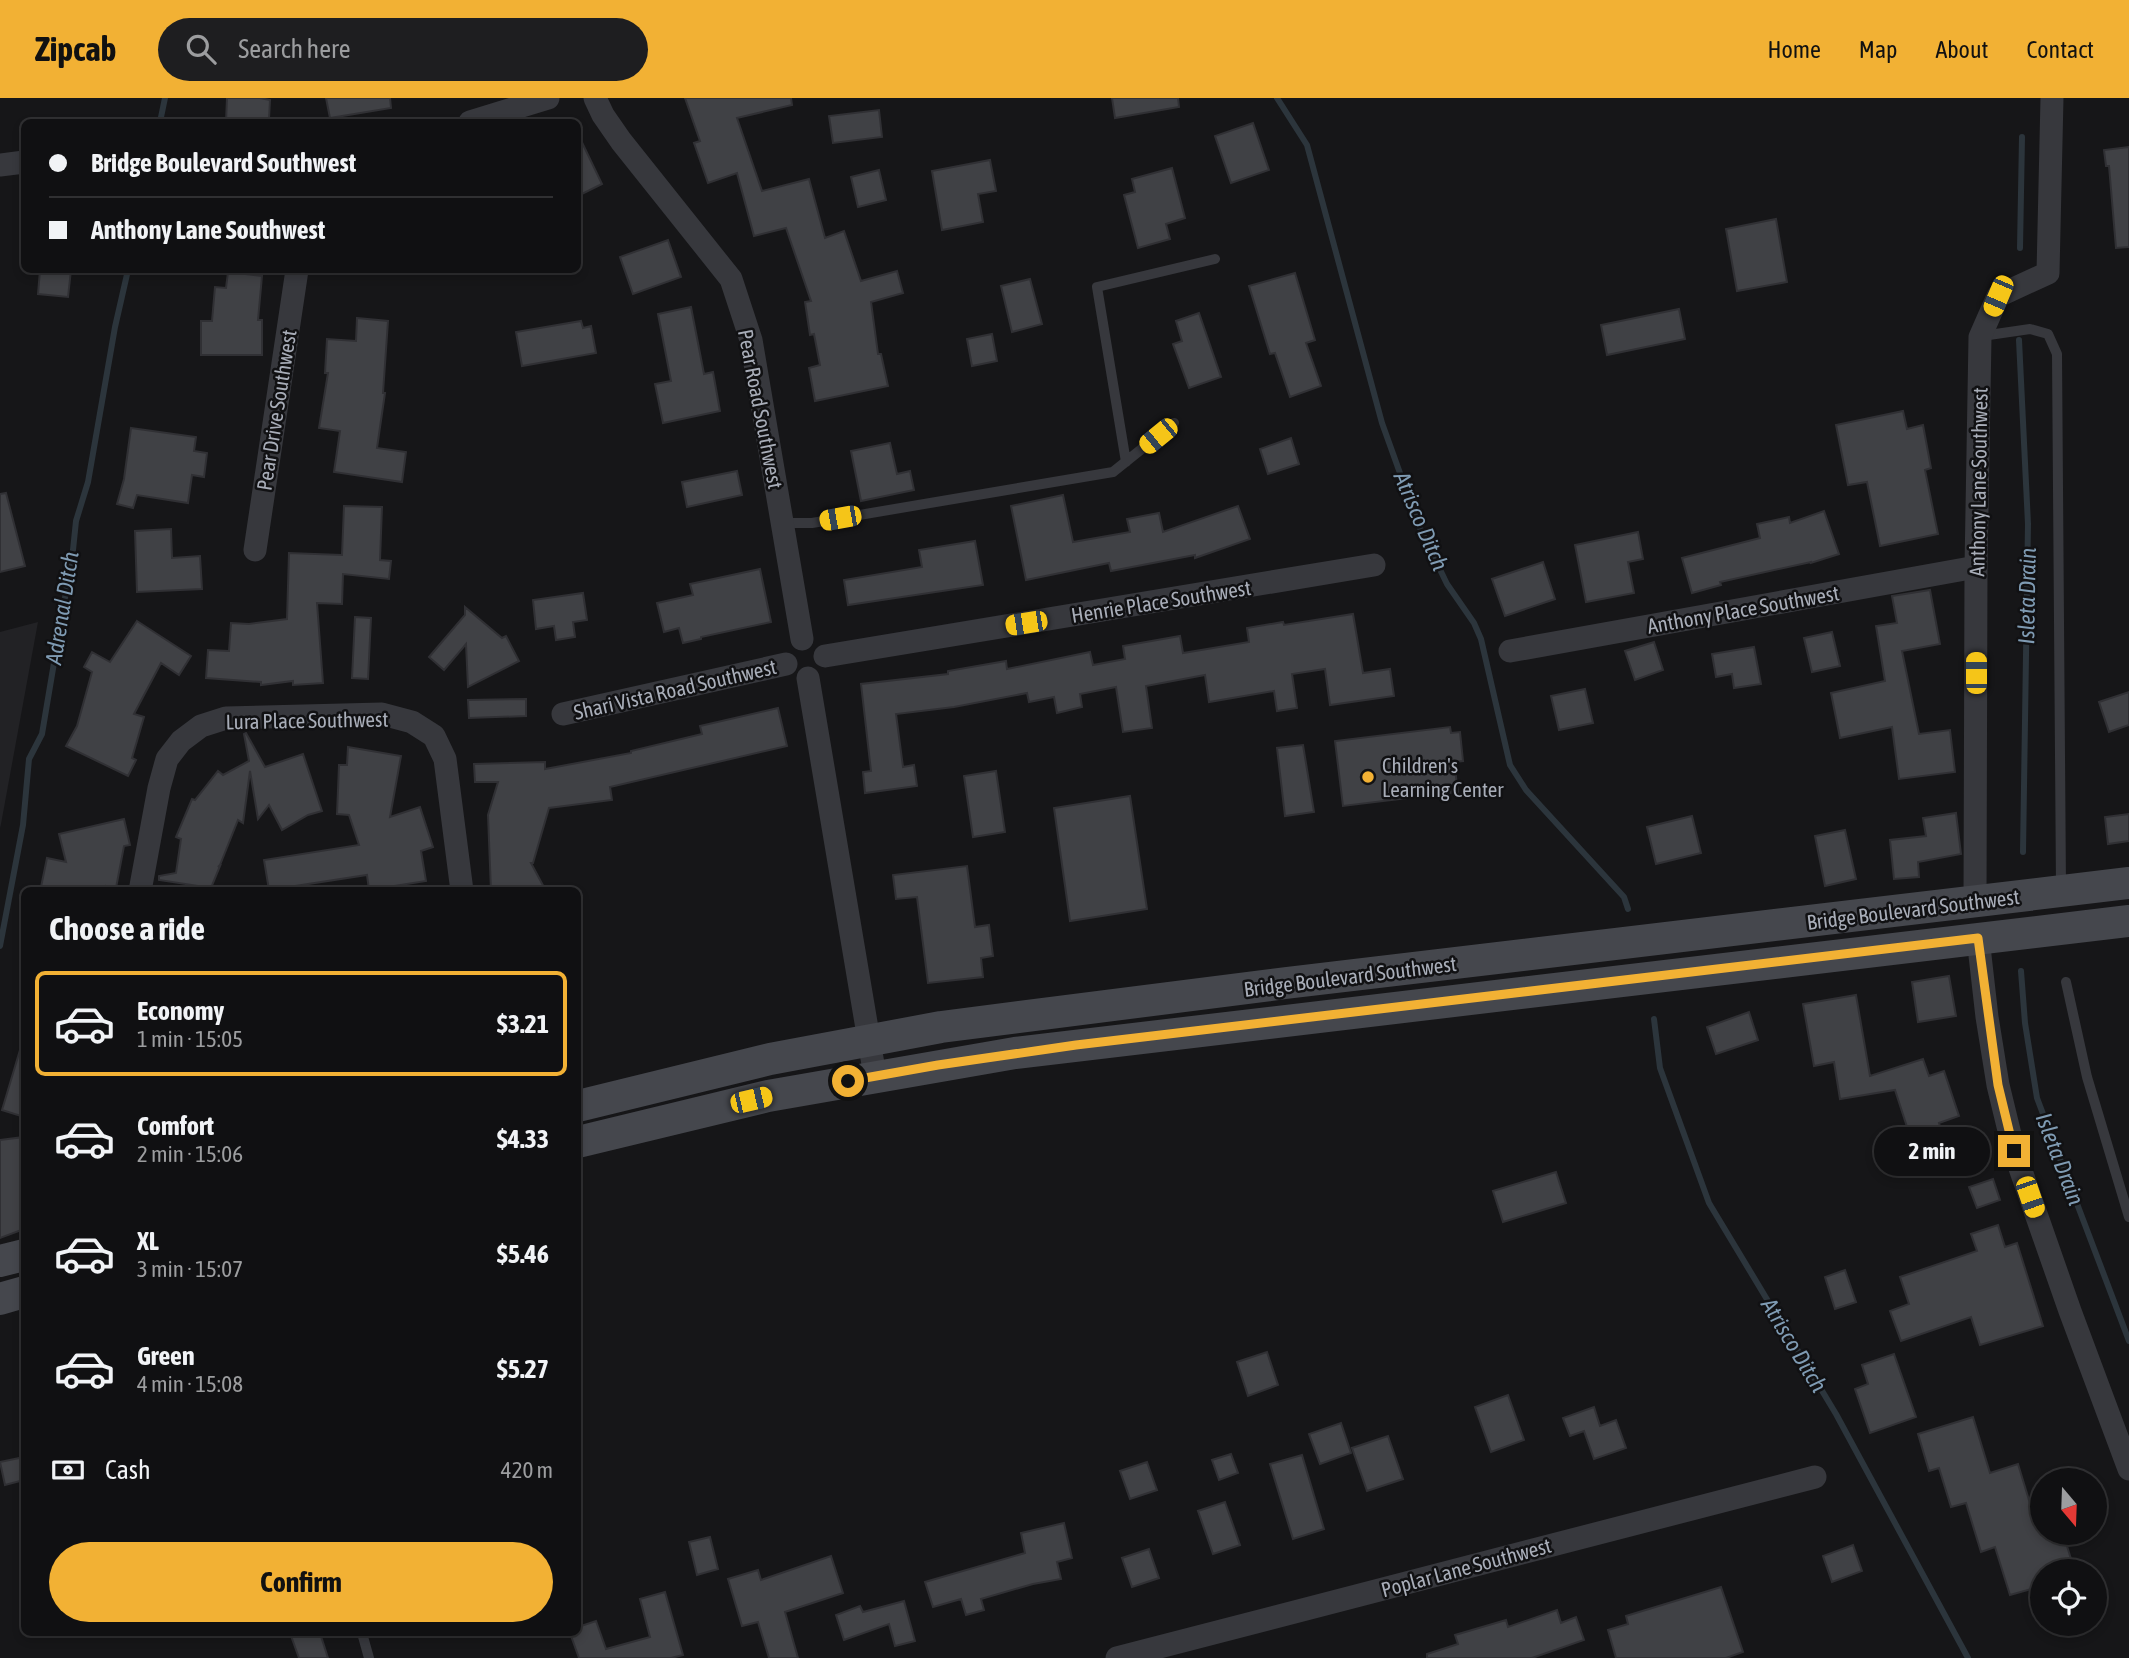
<!DOCTYPE html>
<html lang="en">
<head>
<meta charset="utf-8">
<style>
	body { margin:0; font-family:"Asap Condensed",sans-serif; background:#1e1e20; color:#f1f3f6; height:100vh; display:flex; flex-direction:column; font-size:26px; white-space:nowrap }
	* { box-sizing:border-box; margin:0 }
	p { font-size:23px; color:#9c9d9f }
	.icon { flex:none; width:38px; height:38px; fill:none; stroke:currentColor; stroke-width:2; stroke-linecap:round; stroke-linejoin:round }
	.map { position:relative; flex:1; overflow:hidden }
	.details { position:absolute; left:21px; top:789px; width:560px; height:749px; display:flex; flex-direction:column; background:#101012; border-radius:10px; box-shadow:0 4px 10px #0003,0 0 0 2px #303032 }
	.details>* { flex:none }
	.banner { position:absolute; left:21px; top:21px; width:560px; height:154px; border-radius:10px; box-shadow:0 4px 10px #0003,0 0 0 2px #303032; display:grid; align-content:center; height:154px; padding:0 28px; background:#101012 }
	.needle { width:46px; rotate:161deg }
	.controls { position:absolute; left:2030px; top:1370px; display:grid; gap:14px }
	.controls a { display:grid; place-items:center; width:77px; height:77px; border-radius:50%; background:#101012; box-shadow:0 4px 10px #0003,0 0 0 2px #303032; font-size:35px }
	.end { position:absolute; width:32px; height:32px; margin:-16px; border:9px solid #f2b134; background:#111; box-shadow:0 0 0 4px #111 }
	.from { border-radius:50% }
	.bubble { position:absolute; height:49px; border-radius:24px; background:#101012; box-shadow:0 4px 10px #0003,0 0 0 2px #303032; font-size:23px; font-weight:700; line-height:49px; text-align:center }
	.car { position:absolute; width:21px; height:42px; margin:-21px -10px; border-radius:9px; box-shadow:0 0 5px 2px #0007; background:linear-gradient(#f5c518 24%,#345 0 40%,#f5c518 0 76%,#345 0 86%,#f5c518 0) }
	.banner b { display:flex; align-items:center; gap:24px; height:66px; font-size:26px }
	.banner b+b { border-top:2px solid #303032 }
	.banner i { width:18px; height:18px; background:#f1f3f6 }
	ul { padding:0; list-style:none }
	li { display:flex; align-items:center; gap:21px; height:105px; margin:0 14px 10px; padding:0 14px; border:4px solid transparent; border-radius:10px }
	li div { flex:1 }
	li b { display:block; font-size:26px }
	li em { font-style:normal; font-weight:700 }
	li.active { border-color:#f2b134 }
	li>.icon { width:63px; height:63px; stroke-width:1.5 }
	h2 { padding:0 28px; font-size:32px; line-height:84px }
	.pay { display:flex; align-items:center; gap:18px; height:77px; padding:0 28px; font-size:26px }
	.pay p { margin-inline-start:auto }
	.button { display:flex; gap:14px; margin-top:auto; padding:14px 28px }
	.button a { flex:1; height:80px; border-radius:42px; background:#f2b134; color:#111; font-size:28px; font-weight:700; line-height:80px; text-align:center }
	header { display:flex; align-items:center; gap:42px; box-sizing:border-box; height:98px; padding:0 35px; background:#f2b134; color:#111 }
	header strong { font-size:33px }
	nav { display:flex; gap:38px; margin-inline-start:auto; font-size:24px }
	.search { width:490px; height:63px; background:#1e1e20; display:flex; align-items:center; gap:18px; box-sizing:border-box; padding:0 24px; border-radius:38px; color:#9c9d9f; font-size:26px }
	.map>svg:first-child { display:block }
	.built { fill:#222225 }
	.lines { fill:none; stroke-linecap:round; stroke-linejoin:round }
	.stream { stroke:#2c353c; stroke-width:6 }
	.building { fill:#404145; stroke:#303034; stroke-width:2 }
	.service { stroke:#37383d; stroke-width:10 }
	.minor { stroke:#37383d; stroke-width:23 }
	.secondary { stroke:#45474d; stroke-width:32 }
	.route { stroke:#f2b134; stroke-width:9 }
	.poi-dot { fill:#f2b134; stroke:#111113; stroke-width:2.5 }
	.labels { text-anchor:middle; dominant-baseline:central; stroke-width:5; stroke-linejoin:round; paint-order:stroke }
	.street-label { font-size:21px; fill:#a8adb8; stroke:#111113 }
	.poi-label { font-size:21px; fill:#a8adb8; stroke:#111113; text-anchor:start }
	.water-label { font-size:23px; font-style:italic; fill:#7f9bb3; stroke:#111113 }
</style>
</head>
<body>
<header>
<strong>Zipcab</strong>
<div class="search"><svg class="icon" aria-label="search" viewBox="0 0 24 24"><circle cx="10" cy="10" r="6"/><path d="M15 15l6 6"/></svg>Search here</div>
<nav><a>Home</a><a>Map</a><a>About</a><a>Contact</a></nav>
</header>
<div class="map">
<svg width="2129" height="1560" viewBox="0 0 2129 1560">
	<rect width="100%" height="100%" fill="#161618"/>
	<path class="built" d="M 38,524 L 1,726 L 0,730 L 0,534 Z"/>
	<g class="lines">
		<path class="stream" d="M 1277,0 L 1307,47 L 1382,325 L 1419,428 L 1447,486 L 1474,525 L 1481,541 L 1510,667 L 1526,692 L 1624,799 L 1628,811
			M 160,24 L 165,0
			M 2020,150 L 2022,39
			M 2019,242 L 2028,426 L 2023,754
			M 0,848 L 23,727 L 29,661 L 42,636 L 73,452 L 76,423 L 88,384 L 115,229 L 128,172
			M 2021,873 L 2025,925 L 2037,1000 L 2129,1243
			M 1654,921 L 1660,970 L 1709,1105 L 1836,1316 L 1968,1560"/>
	</g>
	<path class="building" d="M 227,0 L 260,0 L 270,2 L 269,21 L 256,20 L 256,24 L 226,24 Z
		M 326,0 L 390,0 L 391,10 L 330,20 Z
		M 685,0 L 791,0 L 792,7 L 737,20 L 762,93 L 809,81 L 825,140 L 844,133 L 861,183 L 897,173 L 903,195 L 871,204 L 878,256 L 881,256 L 888,288 L 815,303 L 809,270 L 820,267 L 814,236 L 810,237 L 805,204 L 811,203 L 786,130 L 754,138 L 737,75 L 708,85 L 694,45 L 700,43 Z
		M 1112,0 L 1178,0 L 1179,9 L 1115,20 Z
		M 879,12 L 882,39 L 833,45 L 829,18 Z
		M 1253,25 L 1269,72 L 1231,85 L 1215,38 Z
		M 578,36 L 602,86 L 578,98 Z
		M 2129,49 L 2129,149 L 2116,150 L 2109,68 L 2106,68 L 2104,52 Z
		M 990,62 L 996,93 L 978,96 L 983,124 L 942,132 L 932,73 Z
		M 1172,70 L 1185,120 L 1166,126 L 1170,141 L 1138,150 L 1124,97 L 1135,94 L 1132,81 Z
		M 879,72 L 886,102 L 858,109 L 851,79 Z
		M 1776,121 L 1787,184 L 1737,193 L 1726,131 Z
		M 668,142 L 681,179 L 633,196 L 620,159 Z
		M 40,172 L 71,172 L 68,199 L 38,196 Z
		M 228,174 L 262,178 L 258,222 L 262,222 L 262,257 L 201,257 L 201,223 L 212,223 L 215,189 L 226,190 Z
		M 1295,175 L 1315,242 L 1306,245 L 1321,288 L 1290,299 L 1275,255 L 1270,256 L 1249,188 Z
		M 1030,181 L 1042,226 L 1012,234 L 1001,188 Z
		M 691,209 L 704,276 L 713,274 L 720,313 L 663,325 L 655,286 L 671,283 L 658,216 Z
		M 1679,211 L 1685,241 L 1607,257 L 1601,227 Z
		M 1199,215 L 1221,279 L 1189,290 L 1173,246 L 1182,243 L 1176,223 Z
		M 357,220 L 388,223 L 383,295 L 385,295 L 377,350 L 406,354 L 402,384 L 334,374 L 340,333 L 319,330 L 328,275 L 325,275 L 327,241 L 356,243 Z
		M 581,223 L 583,230 L 591,228 L 596,255 L 522,268 L 516,234 Z
		M 992,236 L 997,263 L 972,268 L 967,241 Z
		M 1903,313 L 1907,331 L 1923,327 L 1931,370 L 1925,372 L 1938,436 L 1880,448 L 1867,384 L 1848,387 L 1836,327 Z
		M 131,330 L 196,339 L 194,353 L 207,355 L 204,379 L 192,377 L 188,405 L 137,397 L 133,410 L 117,406 L 124,381 Z
		M 1291,340 L 1299,366 L 1268,376 L 1260,351 Z
		M 890,345 L 897,376 L 910,373 L 914,392 L 861,403 L 851,353 Z
		M 737,373 L 742,397 L 687,409 L 682,384 Z
		M 6,395 L 25,468 L 0,474 L 0,396 Z
		M 1063,397 L 1073,444 L 1130,434 L 1127,421 L 1159,415 L 1163,434 L 1238,408 L 1250,441 L 1195,460 L 1195,457 L 1111,473 L 1109,465 L 1026,482 L 1011,408 Z
		M 344,408 L 382,409 L 380,462 L 391,463 L 389,481 L 343,476 L 342,506 L 317,505 L 323,585 L 293,587 L 293,583 L 261,587 L 261,584 L 206,580 L 208,552 L 229,553 L 231,525 L 249,526 L 287,521 L 289,455 L 342,457 Z
		M 1824,413 L 1839,456 L 1811,465 L 1811,464 L 1720,484 L 1721,487 L 1692,495 L 1682,460 L 1760,440 L 1757,426 L 1789,419 L 1790,425 Z
		M 171,431 L 172,460 L 200,458 L 202,491 L 137,494 L 135,433 Z
		M 1638,434 L 1643,461 L 1628,464 L 1634,495 L 1586,504 L 1575,447 Z
		M 975,443 L 983,487 L 848,507 L 844,482 L 922,469 L 919,452 Z
		M 1543,464 L 1555,501 L 1505,518 L 1492,481 Z
		M 760,471 L 771,524 L 701,539 L 701,541 L 683,545 L 679,530 L 664,534 L 657,505 L 693,497 L 690,486 Z
		M 1930,492 L 1940,546 L 1902,553 L 1919,636 L 1950,632 L 1955,674 L 1899,681 L 1892,629 L 1840,640 L 1831,595 L 1885,583 L 1876,528 L 1897,525 L 1892,498 Z
		M 583,495 L 587,522 L 573,524 L 575,539 L 556,542 L 554,528 L 536,531 L 533,502 Z
		M 465,509 L 502,540 L 506,538 L 519,563 L 468,589 L 466,546 L 444,572 L 429,559 L 465,517 Z
		M 1353,516 L 1363,575 L 1390,571 L 1394,598 L 1330,607 L 1325,571 L 1292,576 L 1297,610 L 1277,613 L 1274,593 L 1209,604 L 1205,577 L 1146,588 L 1152,630 L 1123,634 L 1116,589 L 1080,596 L 1082,609 L 1057,615 L 1054,599 L 1029,604 L 1027,595 L 954,609 L 896,616 L 903,669 L 914,667 L 917,688 L 865,695 L 863,674 L 871,673 L 861,586 L 948,576 L 948,573 L 1006,563 L 1007,571 L 1090,554 L 1093,567 L 1125,561 L 1123,548 L 1180,538 L 1183,555 L 1249,544 L 1247,530 L 1283,524 L 1284,527 Z
		M 355,519 L 371,520 L 368,581 L 352,580 Z
		M 137,523 L 191,558 L 179,577 L 161,565 L 134,616 L 144,619 L 132,660 L 136,662 L 128,678 L 66,648 L 77,628 L 92,574 L 84,569 L 92,554 L 110,564 Z
		M 1832,534 L 1840,568 L 1812,574 L 1804,540 Z
		M 1654,544 L 1663,572 L 1635,582 L 1625,553 Z
		M 1754,549 L 1761,586 L 1734,590 L 1732,576 L 1716,579 L 1712,556 Z
		M 1585,591 L 1593,625 L 1559,632 L 1551,598 Z
		M 2129,594 L 2129,627 L 2109,634 L 2099,604 Z
		M 526,601 L 526,618 L 469,620 L 468,602 Z
		M 778,610 L 787,648 L 610,689 L 612,702 L 549,710 L 533,765 L 531,765 L 546,793 L 491,793 L 488,717 L 498,684 L 475,684 L 474,666 L 545,664 L 545,671 L 631,655 L 631,653 L 702,636 L 700,628 Z
		M 1450,629 L 1451,635 L 1460,634 L 1463,663 L 1454,664 L 1458,694 L 1343,708 L 1335,643 Z
		M 246,635 L 265,669 L 303,656 L 322,713 L 308,717 L 282,732 L 269,707 L 258,721 L 250,673 L 243,725 L 238,722 L 220,767 L 218,769 L 220,768 L 211,790 L 159,782 L 159,778 L 176,775 L 181,741 L 176,739 L 192,701 L 195,702 L 218,673 L 223,677 L 249,663 L 244,636 Z
		M 1303,647 L 1314,714 L 1285,718 L 1277,650 Z
		M 348,649 L 401,658 L 390,719 L 420,709 L 433,749 L 421,753 L 426,783 L 369,792 L 367,777 L 269,792 L 264,762 L 359,747 L 349,717 L 337,716 L 339,667 L 347,667 Z
		M 996,673 L 1005,734 L 973,739 L 964,678 Z
		M 1130,698 L 1147,811 L 1070,823 L 1054,710 Z
		M 1956,715 L 1961,756 L 1918,764 L 1919,779 L 1894,781 L 1890,742 L 1926,738 L 1923,720 Z
		M 2129,716 L 2129,743 L 2108,746 L 2105,719 Z
		M 1692,718 L 1701,755 L 1656,766 L 1647,729 Z
		M 124,721 L 130,747 L 124,748 L 116,790 L 106,788 L 105,793 L 60,793 L 41,789 L 47,760 L 66,764 L 59,736 Z
		M 1845,732 L 1856,781 L 1825,788 L 1815,738 Z
		M 967,768 L 975,829 L 989,827 L 993,858 L 981,860 L 983,879 L 928,885 L 917,799 L 896,801 L 893,777 Z
		M 1949,878 L 1956,918 L 1918,924 L 1912,884 Z
		M 1856,897 L 1870,978 L 1923,961 L 1929,978 L 1944,973 L 1959,1018 L 1939,1025 L 1943,1039 L 1921,1047 L 1916,1033 L 1909,1035 L 1895,992 L 1840,1001 L 1834,964 L 1814,968 L 1803,906 Z
		M 1749,914 L 1758,942 L 1716,956 L 1707,929 Z
		M 20,952 L 24,953 L 24,1019 L 2,1012 Z
		M 24,1039 L 24,1131 L 0,1140 L 0,1042 Z
		M 1556,1074 L 1566,1105 L 1503,1124 L 1493,1093 Z
		M 1993,1081 L 2000,1102 L 1977,1110 L 1969,1089 Z
		M 1998,1127 L 2005,1149 L 2017,1145 L 2043,1228 L 1980,1247 L 1971,1219 L 1901,1243 L 1890,1213 L 1909,1206 L 1900,1179 L 1977,1153 L 1971,1136 Z
		M 1845,1172 L 1856,1204 L 1835,1211 L 1825,1179 Z
		M 1267,1254 L 1278,1287 L 1248,1298 L 1237,1264 Z
		M 1894,1256 L 1916,1319 L 1870,1335 L 1855,1291 L 1868,1286 L 1862,1267 Z
		M 1508,1297 L 1524,1342 L 1491,1354 L 1475,1309 Z
		M 1594,1309 L 1600,1328 L 1616,1322 L 1626,1350 L 1594,1361 L 1584,1333 L 1570,1338 L 1563,1320 Z
		M 1973,1319 L 1990,1375 L 2018,1366 L 2032,1412 L 2042,1408 L 2042,1435 L 2063,1435 L 2075,1474 L 2042,1474 L 2042,1488 L 2010,1497 L 1995,1449 L 1981,1454 L 1966,1405 L 1951,1409 L 1939,1370 L 1929,1373 L 1918,1336 Z
		M 1341,1325 L 1351,1355 L 1320,1366 L 1309,1336 Z
		M 1388,1338 L 1403,1381 L 1367,1393 L 1352,1350 Z
		M 1231,1356 L 1238,1375 L 1219,1382 L 1212,1362 Z
		M 1302,1357 L 1324,1431 L 1293,1441 L 1270,1366 Z
		M 24,1359 L 24,1382 L 5,1387 L 0,1364 Z
		M 1147,1364 L 1157,1392 L 1130,1401 L 1120,1373 Z
		M 1225,1404 L 1240,1447 L 1213,1456 L 1198,1413 Z
		M 1064,1425 L 1072,1460 L 1057,1464 L 1061,1481 L 1033,1486 L 981,1501 L 984,1512 L 966,1517 L 961,1501 L 933,1509 L 925,1484 L 1025,1455 L 1021,1435 Z
		M 710,1439 L 718,1471 L 697,1477 L 689,1444 Z
		M 1853,1447 L 1862,1473 L 1832,1484 L 1823,1458 Z
		M 1149,1451 L 1159,1480 L 1132,1489 L 1122,1460 Z
		M 831,1458 L 843,1495 L 785,1514 L 798,1560 L 769,1560 L 758,1524 L 742,1528 L 728,1481 L 758,1472 L 761,1482 Z
		M 1721,1489 L 1743,1554 L 1726,1560 L 1616,1560 L 1608,1532 L 1628,1526 L 1626,1518 Z
		M 665,1494 L 683,1557 L 671,1560 L 579,1560 L 570,1535 L 578,1535 L 578,1529 L 596,1523 L 606,1551 L 650,1539 L 640,1501 Z
		M 904,1503 L 915,1543 L 895,1548 L 889,1526 L 844,1542 L 836,1517 L 860,1508 L 863,1514 Z
		M 1557,1512 L 1561,1525 L 1576,1519 L 1584,1542 L 1532,1560 L 1427,1560 L 1427,1556 L 1458,1546 L 1455,1537 L 1506,1522 L 1508,1529 Z
		M 290,1535 L 320,1535 L 328,1560 L 299,1560 Z"/>
	<g class="lines">
		<path class="service" d="M 1982,238 L 2030,231 L 2048,236 L 2057,256 L 2061,790
			M 1126,364 L 1097,189 L 1215,161
			M 781,425 L 812,425 L 1113,374 L 1174,325
			M 2066,884 L 2087,979 L 2129,1119
			M 362,1535 L 369,1560"/>
		<path class="minor" d="M 595,0 L 603,17 L 621,43 L 731,181 L 751,242 L 802,541
			M 470,24 L 548,0
			M 0,67 L 24,64
			M 255,452 L 297,172
			M 1510,553 L 1976,469
			M 825,558 L 1374,467
			M 808,580 L 875,978
			M 563,616 L 786,566
			M 140,793 L 159,690 L 167,661 L 181,643 L 201,628 L 226,620 L 382,616 L 412,624 L 434,638 L 445,661 L 462,793
			M 1975,804 L 1976,469 L 1980,239 L 1998,198 L 2048,175 L 2052,0
			M 1978,840 L 1987,919 L 1998,987 L 2014,1053 L 2070,1213 L 2129,1371
			M 1117,1560 L 1815,1379"/>
		<path class="secondary" d="M 578,1008 L 770,961 L 941,929 L 1286,885 L 2129,785
			M 578,1044 L 768,998 L 1015,955 L 2129,823
			M 0,1163 L 24,1157
			M 0,1201 L 24,1194"/>
	</g>
	<g class="lines">
		<path class="route" d="M 848,983 L 938,967 L 1076,947 L 1978,840 L 1998,987 L 2014,1053"/>
	</g>
	<circle class="poi-dot" cx="1368" cy="679" r="7"/>
	<g class="labels">
		<g class="street-label">
			<text transform="translate(761 311) rotate(79)">Pear Road Southwest</text>
			<text transform="translate(276 312) rotate(-81)">Pear Drive Southwest</text>
			<text transform="translate(1978 384) rotate(-89)">Anthony Lane Southwest</text>
			<text transform="translate(1161 503) rotate(-9)">Henrie Place Southwest</text>
			<text transform="translate(1743 511) rotate(-10)">Anthony Place Southwest</text>
			<text transform="translate(675 591) rotate(-13)">Shari Vista Road Southwest</text>
			<text transform="translate(307 622) rotate(-1)">Lura Place Southwest</text>
			<text transform="translate(1913 811) rotate(-7)">Bridge Boulevard Southwest</text>
			<text transform="translate(1350 878) rotate(-7)">Bridge Boulevard Southwest</text>
			<text transform="translate(1466 1469) rotate(-15)">Poplar Lane Southwest</text>
		</g>
		<g class="poi-label">
			<text x="1382" y="667">Children's<tspan x="1382" dy="24">Learning Center</tspan></text>
		</g>
		<g class="water-label">
			<text transform="translate(1421 423) rotate(67)">Atrisco Ditch</text>
			<text transform="translate(2027 498) rotate(-89)">Isleta Drain</text>
			<text transform="translate(62 510) rotate(-81)">Adrenal Ditch</text>
			<text transform="translate(2060 1061) rotate(69)">Isleta Drain</text>
			<text transform="translate(1794 1247) rotate(59)">Atrisco Ditch</text>
		</g>
	</g>
</svg>
<div class="controls">
<a><svg class="needle" viewBox="-14 -14 28 28"><path d="M0-13l5 13h-10z" fill="#e53935"/><path d="M0 13l5-13h-10z" fill="#9c9d9f"/></svg></a>
<a><svg class="icon" aria-label="locate" viewBox="0 0 24 24"><circle cx="12" cy="12" r="6"/><path d="M12 2v4M12 18v4M2 12h4M18 12h4"/></svg></a>
</div>
<i class="end from" style="left:848px;top:983px"></i>
<i class="end" style="left:2014px;top:1053px"></i>
<div class="bubble" style="left:1874px;top:1029px;width:116px">2 min</div>
<i class="car" style="left:1998px;top:198px;rotate:203deg"></i>
<i class="car" style="left:1158px;top:338px;rotate:231deg"></i>
<i class="car" style="left:840px;top:420px;rotate:260deg"></i>
<i class="car" style="left:1026px;top:525px;rotate:261deg"></i>
<i class="car" style="left:1976px;top:575px;rotate:0deg"></i>
<i class="car" style="left:751px;top:1002px;rotate:77deg"></i>
<i class="car" style="left:2030px;top:1099px;rotate:161deg"></i>
<div class="banner">
<b><i class="from"></i>Bridge Boulevard Southwest</b>
<b><i></i>Anthony Lane Southwest</b>
</div>
<section class="details">
<h2>Choose a ride</h2>
<ul>
<li class="active"><svg class="icon" aria-label="car" viewBox="0 0 24 24"><path d="M5 17H2v-5l4-1 3-4h7l3 4 3 1v5h-3M9 17h6M6 11h13"/><circle cx="7" cy="17" r="2"/><circle cx="17" cy="17" r="2"/></svg><div><b>Economy</b><p>1 min · 15:05</p></div><em>$3.21</em></li>
<li><svg class="icon" aria-label="car" viewBox="0 0 24 24"><path d="M5 17H2v-5l4-1 3-4h7l3 4 3 1v5h-3M9 17h6M6 11h13"/><circle cx="7" cy="17" r="2"/><circle cx="17" cy="17" r="2"/></svg><div><b>Comfort</b><p>2 min · 15:06</p></div><em>$4.33</em></li>
<li><svg class="icon" aria-label="car" viewBox="0 0 24 24"><path d="M5 17H2v-5l4-1 3-4h7l3 4 3 1v5h-3M9 17h6M6 11h13"/><circle cx="7" cy="17" r="2"/><circle cx="17" cy="17" r="2"/></svg><div><b>XL</b><p>3 min · 15:07</p></div><em>$5.46</em></li>
<li><svg class="icon" aria-label="car" viewBox="0 0 24 24"><path d="M5 17H2v-5l4-1 3-4h7l3 4 3 1v5h-3M9 17h6M6 11h13"/><circle cx="7" cy="17" r="2"/><circle cx="17" cy="17" r="2"/></svg><div><b>Green</b><p>4 min · 15:08</p></div><em>$5.27</em></li>
</ul>
<div class="pay"><svg class="icon" aria-label="cash" viewBox="0 0 24 24"><path d="M3 7h18v10H3z"/><circle cx="12" cy="12" r="2"/></svg>Cash<p>420 m</p></div>
<div class="button"><a>Confirm</a></div>
</section>
</div>
</body>
</html>
